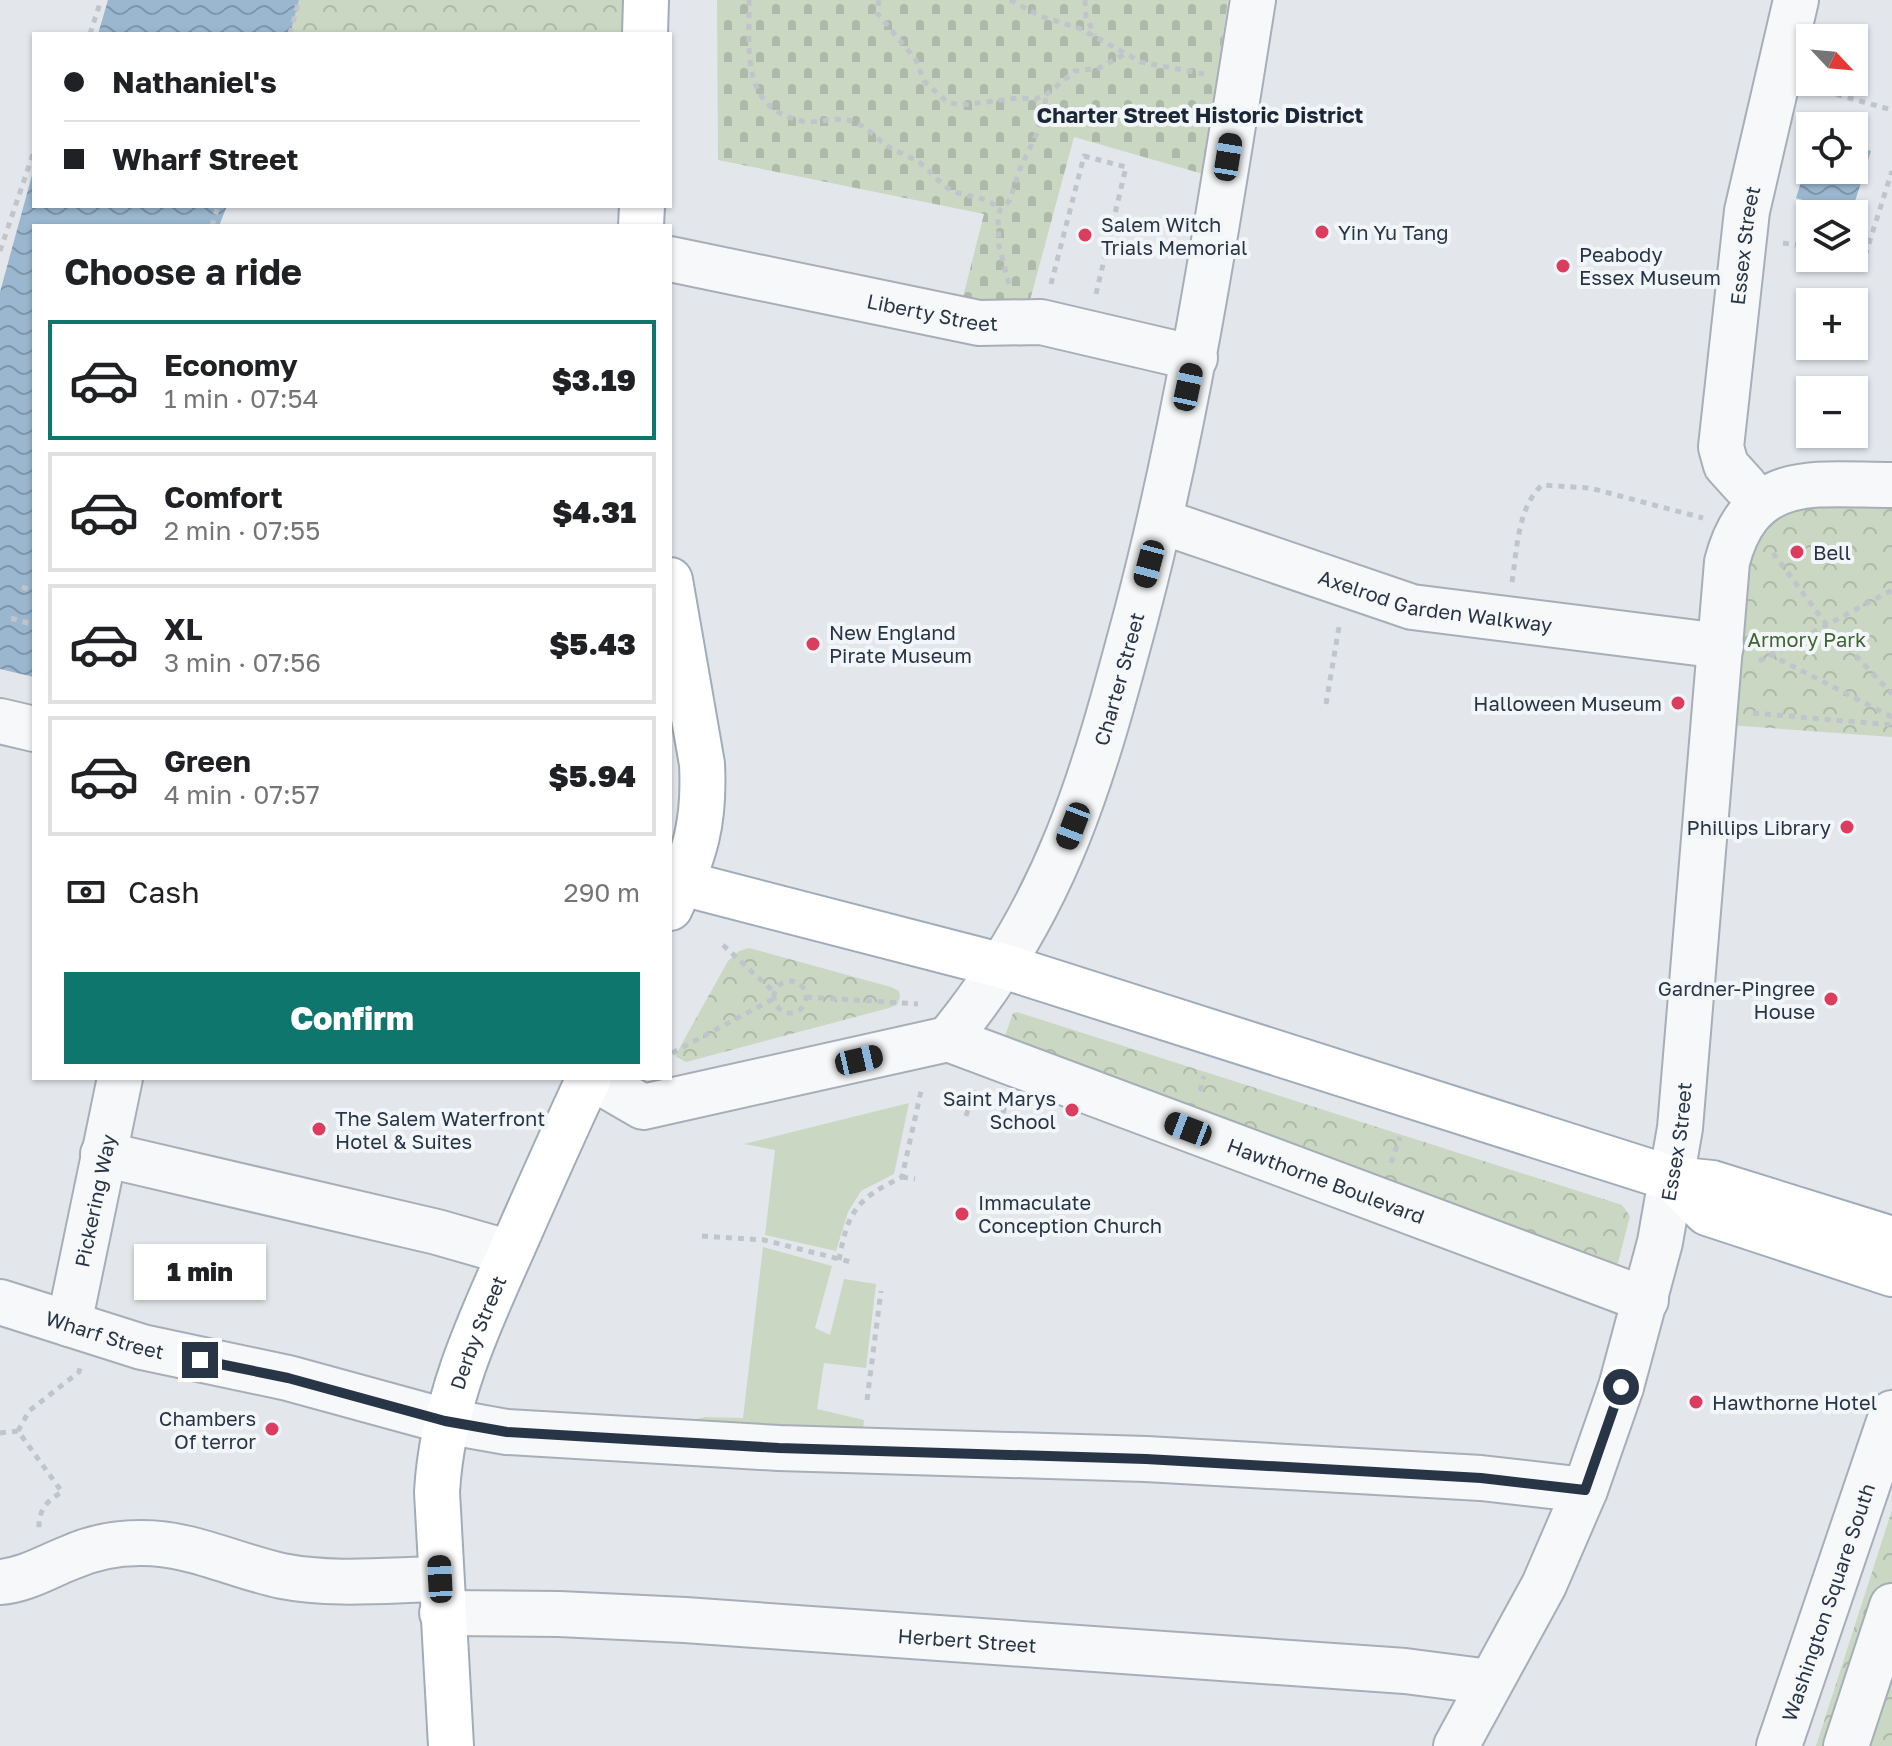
<!DOCTYPE html>
<html lang="en">
<head>
<meta charset="utf-8">
<style>
	body { margin:0; font-family:"Golos Text",sans-serif; background:#f6f6f6; color:#202124; height:100vh; display:flex; flex-direction:column; font-size:30px; white-space:nowrap }
	* { box-sizing:border-box; margin:0 }
	p { font-size:26px; color:#757577 }
	.icon { flex:none; width:44px; height:44px; fill:none; stroke:currentColor; stroke-width:2; stroke-linecap:round; stroke-linejoin:round }
	.map { position:relative; flex:1; overflow:hidden }
	.drawer { position:absolute; left:32px; top:224px; width:640px; height:856px; display:flex; flex-direction:column; background:#fff; border-radius:0px; box-shadow:0 2px 6px #0004 }
	.drawer>* { flex:none }
	.guide { position:absolute; left:32px; top:32px; width:640px; height:176px; border-radius:0px; box-shadow:0 2px 6px #0004; display:grid; align-content:center; height:176px; padding:0 32px; background:#fff }
	.needle { width:52px; rotate:116deg }
	.buttons { position:absolute; left:1796px; top:24px; display:grid; gap:16px }
	.buttons a { display:grid; place-items:center; width:72px; height:72px; border-radius:0px; background:#fff; box-shadow:0 2px 6px #0004; font-size:40px }
	.end { position:absolute; width:36px; height:36px; margin:-18px; border:10px solid #283546; background:#fff; box-shadow:0 0 0 4px #fff }
	.from { border-radius:50% }
	.bubble { position:absolute; height:56px; border-radius:0px; background:#fff; box-shadow:0 2px 6px #0004; font-size:26px; font-weight:800; line-height:56px; text-align:center }
	.car { position:absolute; width:24px; height:48px; margin:-24px -12px; border-radius:10px; box-shadow:0 0 6px 2px #0007; background:linear-gradient(#222 24%,#8ab4d8 0 40%,#222 0 76%,#8ab4d8 0 86%,#222 0) }
	.guide b { display:flex; align-items:center; gap:28px; height:76px; font-size:30px }
	.guide b+b { border-top:2px solid #e0e0e0 }
	.guide i { width:20px; height:20px; background:#202124 }
	ul { padding:0; list-style:none }
	li { display:flex; align-items:center; gap:24px; height:120px; margin:0 16px 12px; padding:0 16px; border:4px solid #e0e0e0; border-radius:0px }
	li div { flex:1 }
	li b { display:block; font-size:30px }
	li em { font-style:normal; font-weight:800 }
	li.current { border-color:#0f766e }
	li>.icon { width:72px; height:72px; stroke-width:1.5 }
	h2 { padding:0 32px; font-size:36px; line-height:96px }
	.pay { display:flex; align-items:center; gap:20px; height:88px; padding:0 32px; font-size:30px }
	.pay p { margin-inline-start:auto }
	.cta { display:flex; gap:16px; margin-top:auto; padding:16px 32px }
	.cta a { flex:1; height:92px; border-radius:0px; background:#0f766e; color:#fff; font-size:32px; font-weight:800; line-height:92px; text-align:center }
	.map>svg:first-child { display:block }
	.green { fill:#c9d7c3 }
	.cemetery { fill:url(#cemetery-stones) }
	.park { fill:url(#park-crowns) }
	.water { fill:url(#water-waves) }
	.lines { fill:none; stroke-linecap:round; stroke-linejoin:round }
	.minor-casing { stroke:#a7aeb7; stroke-width:48 }
	.major-casing { stroke:#a1acb9; stroke-width:48 }
	.path { stroke:#c0c5cb; stroke-width:5; stroke-dasharray:6 6; stroke-linecap:butt }
	.minor { stroke:#f6f8fa; stroke-width:44 }
	.major { stroke:#fff; stroke-width:44 }
	.route { stroke:#283546; stroke-width:10 }
	.poi-dot { fill:#dc3d5e; stroke:#f3f6f9; stroke-width:3 }
	.labels { text-anchor:middle; dominant-baseline:central; stroke-width:8; stroke-linejoin:round; paint-order:stroke }
	.poi-label { font-size:20px; fill:#283546; stroke:#f3f6f9; text-anchor:start }
	.street-label { font-size:20px; fill:#283546; stroke:#f3f6f9 }
	.park-label { font-size:20px; fill:#406434; stroke:#f3f6f9 }
	.neighbourhood-label { font-size:22px; font-weight:bold; fill:#1b2637; stroke:#f3f6f9 }
</style>
</head>
<body>
<div class="map">
<svg width="1892" height="1746" viewBox="0 0 1892 1746">
	<defs>
		<pattern id="cemetery-stones" width="16" height="16" patternUnits="userSpaceOnUse" patternTransform="scale(2)"><rect width="16" height="16" fill="#c9d7c3"/><path d="M2 7V4a2 2 0 0 1 4 0v3zM10 15v-3a2 2 0 0 1 4 0v3z" fill="#adb9a9"/></pattern>
		<pattern id="park-crowns" width="20" height="18" patternUnits="userSpaceOnUse" patternTransform="scale(2)"><rect width="20" height="18" fill="#c9d7c3"/><path d="M2 6a3 3 0 1 1 6 0M12 15a3 3 0 1 1 6 0" fill="none" stroke="#adb9a9"/></pattern>
		<pattern id="water-waves" width="16" height="10" patternUnits="userSpaceOnUse" patternTransform="scale(2)"><rect width="16" height="10" fill="#9bb7cf"/><path d="M0 5q4-4 8 0t8 0" fill="none" stroke="#7e96aa"/></pattern>
	</defs>
	<rect width="100%" height="100%" fill="#e3e7ec"/>
	<path class="green" d="M 909,1103 L 894,1174 L 861,1191 L 848,1212 L 836,1251 L 765,1235 L 775,1150 L 744,1144 Z
		M 763,1247 L 832,1266 L 815,1328 L 830,1335 L 844,1279 L 876,1284 L 866,1368 L 824,1363 L 817,1409 L 864,1420 L 863,1431 L 677,1424 L 705,1417 L 743,1418 Z"/>
	<path class="cemetery" d="M 717,0 L 1228,0 L 1203,174 L 1074,137 L 1026,315 L 962,301 L 984,214 L 718,160 Z"/>
	<path class="park" d="M 299,0 L 646,0 L 645,34 L 290,34 Z
		M 1892,485 L 1892,737 L 1715,724 L 1746,517 Z
		M 749,948 L 891,987 L 899,991 L 900,997 L 897,1005 L 889,1008 L 686,1062 L 675,1056 L 728,961 L 739,951 Z
		M 1017,1012 L 1622,1205 L 1630,1216 L 1618,1263 L 1607,1268 L 1003,1042 L 1013,1013 Z
		M 1892,1510 L 1892,1746 L 1816,1746 Z"/>
	<path class="water" d="M 108,0 L 299,0 L 290,34 L 98,34 Z
		M 1854,146 L 1871,151 L 1851,214 L 1796,198 L 1810,153 L 1810,170 L 1854,170 Z
		M 34,168 L 34,206 L 227,206 L 219,226 L 34,226 L 34,677 L 0,669 L 0,292 Z"/>
	<g class="lines">
		<defs>
			<g id="minor">
				<path id="s1" d="M 670,259 L 979,323 L 1041,322 L 1195,358"/>
				<path id="s2" d="M 1745,486 L 1726,465 L 1721,447 L 1747,211 L 1796,0"/>
				<path id="s3" d="M 1160,521 L 1412,607 L 1721,646"/>
				<path d="M 0,721 L 34,729"/>
				<path id="s4" d="M 948,1039 C 1059,904 1093,777 1137,612 C 1190,410 1220,206 1253,0"/>
				<path id="s5" d="M 593,1078 L 643,1107 L 948,1039 L 1646,1300"/>
				<path d="M 103,1154 L 437,1232 L 510,1253"/>
				<path id="s6" d="M 0,1302 L 142,1347 L 288,1378 L 445,1421 L 507,1432 L 779,1448 L 1146,1459 L 1481,1478 L 1585,1490"/>
				<path id="s7" d="M 69,1324 L 120,1078"/>
				<path d="M 0,1582 C 25,1580 46,1567 69,1558 C 91,1548 115,1543 140,1543 C 189,1542 235,1566 282,1576 C 333,1586 388,1580 440,1579"/>
				<path id="s8" d="M 442,1613 L 559,1614 L 685,1620 L 1405,1671 L 1490,1682"/>
				<path id="s9" d="M 1456,1746 L 1544,1585 L 1585,1490 L 1621,1387 L 1660,1242 L 1680,1128 L 1727,562 C 1751,470 1815,485 1892,485"/>
				<path id="s10" d="M 1779,1746 L 1892,1413"/>
				<path d="M 1846,1746 L 1892,1606"/>
			</g>
			<g id="major">
				<path d="M 645,34 L 646,0"/>
				<path d="M 641,226 L 642,206"/>
				<path d="M 670,580 L 702,764 C 705,823 695,855 670,908"/>
				<path d="M 682,883 L 1003,966 L 1673,1179 L 1712,1183 L 1892,1239"/>
				<path d="M 1677,1183 L 1707,1213 L 1892,1274"/>
				<path id="s11" d="M 451,1746 L 437,1492 C 442,1403 477,1327 513,1247 C 538,1190 563,1134 589,1078"/>
			</g>
		</defs>
		<use href="#minor" class="minor-casing"/>
		<use href="#major" class="major-casing"/>
		<path class="path" d="M 749,0 C 750,48 739,108 802,121 C 818,124 836,116 851,121 C 865,125 875,137 886,145 C 897,152 909,156 919,162 C 929,170 936,179 946,187 C 963,199 985,193 1000,210
			M 879,0 L 877,13 L 916,60 L 924,81 L 947,102 L 961,105 L 1019,98 L 1036,99 L 1048,93 L 1075,71 L 1099,68 L 1125,54
			M 1010,0 L 1040,16 L 1081,29 L 1141,62 L 1204,74
			M 1085,0 L 1086,17 L 1095,35
			M 90,34 L 101,0
			M 290,34 L 299,0
			M 1813,88 L 1892,110
			M 212,226 L 218,206
			M 1783,243 L 1810,247
			M 0,251 L 34,151
			M 1854,254 L 1865,256 L 1892,171
			M 1009,284 L 999,246 L 998,217 L 1000,210 L 1010,200 L 1019,171 L 1037,133 L 1047,95
			M 1051,284 L 1084,156 L 1126,167 L 1096,294
			M 1773,553 L 1826,624 L 1892,694
			M 32,558 L 34,558
			M 1512,582 C 1517,551 1517,508 1542,485 L 1590,488 L 1703,518
			M 22,587 L 34,591
			M 11,618 L 34,625
			M 1769,654 L 1892,717
			M 1759,661 L 1892,590
			M 1326,704 L 1340,621
			M 1753,713 L 1892,725
			M 723,945 L 775,993
			M774 997a16 16 0 1 1 32 0a16 16 0 1 1-32 0Z
			M 806,997 L 918,1004
			M 672,1053 L 775,998
			M 1200,1091 L 1204,1076
			M 966,1116 L 974,1090
			M 1001,1125 L 1005,1103
			M 1391,1163 L 1400,1137
			M 902,1177 L 915,1179
			M 702,1236 L 764,1240 L 851,1262
			M 839,1260 C 848,1210 857,1199 902,1177 L 921,1091
			M 867,1400 L 881,1291
			M 18,1431 L 29,1411 L 79,1372 L 80,1368
			M 0,1433 L 18,1431 L 62,1492 C 45,1502 38,1511 39,1531"/>
		<use href="#minor" class="minor"/>
		<use href="#major" class="major"/>
	</g>
	<g class="lines">
		<path class="route" d="M 200,1360 L 288,1378 L 445,1421 L 507,1432 L 779,1448 L 1146,1459 L 1481,1478 L 1585,1490 L 1621,1387"/>
	</g>
	<g class="poi-dot">
		<circle cx="1322" cy="232" r="8"/>
		<circle cx="1085" cy="235" r="8"/>
		<circle cx="1563" cy="266" r="8"/>
		<circle cx="1797" cy="552" r="8"/>
		<circle cx="813" cy="644" r="8"/>
		<circle cx="1678" cy="703" r="8"/>
		<circle cx="1847" cy="827" r="8"/>
		<circle cx="1831" cy="999" r="8"/>
		<circle cx="1072" cy="1110" r="8"/>
		<circle cx="319" cy="1129" r="8"/>
		<circle cx="962" cy="1214" r="8"/>
		<circle cx="1696" cy="1402" r="8"/>
		<circle cx="272" cy="1429" r="8"/>
	</g>
	<g class="labels">
		<g class="poi-label">
			<text x="1101" y="224">Salem Witch<tspan x="1101" dy="23">Trials Memorial</tspan></text>
			<text x="1338" y="232">Yin Yu Tang</text>
			<text x="1579" y="254">Peabody<tspan x="1579" dy="23">Essex Museum</tspan></text>
			<text x="1813" y="552">Bell</text>
			<text x="829" y="632">New England<tspan x="829" dy="23">Pirate Museum</tspan></text>
			<text x="1662" y="703" text-anchor="end">Halloween Museum</text>
			<text x="1831" y="827" text-anchor="end">Phillips Library</text>
			<text x="1815" y="988" text-anchor="end">Gardner-Pingree<tspan x="1815" dy="23">House</tspan></text>
			<text x="1056" y="1098" text-anchor="end">Saint Marys<tspan x="1056" dy="23">School</tspan></text>
			<text x="335" y="1118">The Salem Waterfront<tspan x="335" dy="23">Hotel &amp; Suites</tspan></text>
			<text x="978" y="1202">Immaculate<tspan x="978" dy="23">Conception Church</tspan></text>
			<text x="1712" y="1402">Hawthorne Hotel</text>
			<text x="256" y="1418" text-anchor="end">Chambers<tspan x="256" dy="23">Of terror</tspan></text>
		</g>
		<g class="street-label">
			<text stroke="none"><textPath href="#s2" startOffset="250">Essex Street</textPath></text>
			<text stroke="none"><textPath href="#s1" startOffset="268">Liberty Street</textPath></text>
			<text stroke="none"><textPath href="#s3" startOffset="288">Axelrod Garden Walkway</textPath></text>
			<text stroke="none"><textPath href="#s4" startOffset="402">Charter Street</textPath></text>
			<text stroke="none"><textPath href="#s9" startOffset="648">Essex Street</textPath></text>
			<text stroke="none"><textPath href="#s5" startOffset="774">Hawthorne Boulevard</textPath></text>
			<text stroke="none"><textPath href="#s7" startOffset="126">Pickering Way</textPath></text>
			<text stroke="none"><textPath href="#s11" startOffset="420">Derby Street</textPath></text>
			<text stroke="none"><textPath href="#s6" startOffset="110">Wharf Street</textPath></text>
			<text stroke="none"><textPath href="#s10" startOffset="152">Washington Square South</textPath></text>
			<text stroke="none"><textPath href="#s8" startOffset="526">Herbert Street</textPath></text>
		</g>
		<g class="park-label">
			<text x="1807" y="639">Armory Park</text>
		</g>
		<g class="neighbourhood-label">
			<text x="1200" y="114">Charter Street Historic District</text>
		</g>
	</g>
</svg>
<div class="buttons">
<a><svg class="needle" viewBox="-14 -14 28 28"><path d="M0-13l5 13h-10z" fill="#e53935"/><path d="M0 13l5-13h-10z" fill="#757577"/></svg></a>
<a><svg class="icon" aria-label="locate" viewBox="0 0 24 24"><circle cx="12" cy="12" r="6"/><path d="M12 2v4M12 18v4M2 12h4M18 12h4"/></svg></a>
<a><svg class="icon" aria-label="layers" viewBox="0 0 24 24"><path d="M12 4l9 5-9 5-9-5zM3 14l9 5 9-5"/></svg></a>
<a>+</a>
<a>−</a>
</div>
<i class="end from" style="left:1621px;top:1387px"></i>
<i class="end" style="left:200px;top:1360px"></i>
<div class="bubble" style="left:134px;top:1244px;width:132px">1 min</div>
<i class="car" style="left:1228px;top:157px;rotate:9deg"></i>
<i class="car" style="left:1188px;top:387px;rotate:12deg"></i>
<i class="car" style="left:1149px;top:564px;rotate:195deg"></i>
<i class="car" style="left:1073px;top:826px;rotate:201deg"></i>
<i class="car" style="left:859px;top:1060px;rotate:77deg"></i>
<i class="car" style="left:1188px;top:1129px;rotate:291deg"></i>
<i class="car" style="left:440px;top:1579px;rotate:357deg"></i>
<div class="guide">
<b><i class="from"></i>Nathaniel's</b>
<b><i></i>Wharf Street</b>
</div>
<section class="drawer">
<h2>Choose a ride</h2>
<ul>
<li class="current"><svg class="icon" aria-label="car" viewBox="0 0 24 24"><path d="M5 17H2v-5l4-1 3-4h7l3 4 3 1v5h-3M9 17h6M6 11h13"/><circle cx="7" cy="17" r="2"/><circle cx="17" cy="17" r="2"/></svg><div><b>Economy</b><p>1 min · 07:54</p></div><em>$3.19</em></li>
<li><svg class="icon" aria-label="car" viewBox="0 0 24 24"><path d="M5 17H2v-5l4-1 3-4h7l3 4 3 1v5h-3M9 17h6M6 11h13"/><circle cx="7" cy="17" r="2"/><circle cx="17" cy="17" r="2"/></svg><div><b>Comfort</b><p>2 min · 07:55</p></div><em>$4.31</em></li>
<li><svg class="icon" aria-label="car" viewBox="0 0 24 24"><path d="M5 17H2v-5l4-1 3-4h7l3 4 3 1v5h-3M9 17h6M6 11h13"/><circle cx="7" cy="17" r="2"/><circle cx="17" cy="17" r="2"/></svg><div><b>XL</b><p>3 min · 07:56</p></div><em>$5.43</em></li>
<li><svg class="icon" aria-label="car" viewBox="0 0 24 24"><path d="M5 17H2v-5l4-1 3-4h7l3 4 3 1v5h-3M9 17h6M6 11h13"/><circle cx="7" cy="17" r="2"/><circle cx="17" cy="17" r="2"/></svg><div><b>Green</b><p>4 min · 07:57</p></div><em>$5.94</em></li>
</ul>
<div class="pay"><svg class="icon" aria-label="cash" viewBox="0 0 24 24"><path d="M3 7h18v10H3z"/><circle cx="12" cy="12" r="2"/></svg>Cash<p>290 m</p></div>
<div class="cta"><a>Confirm</a></div>
</section>
</div>
</body>
</html>
